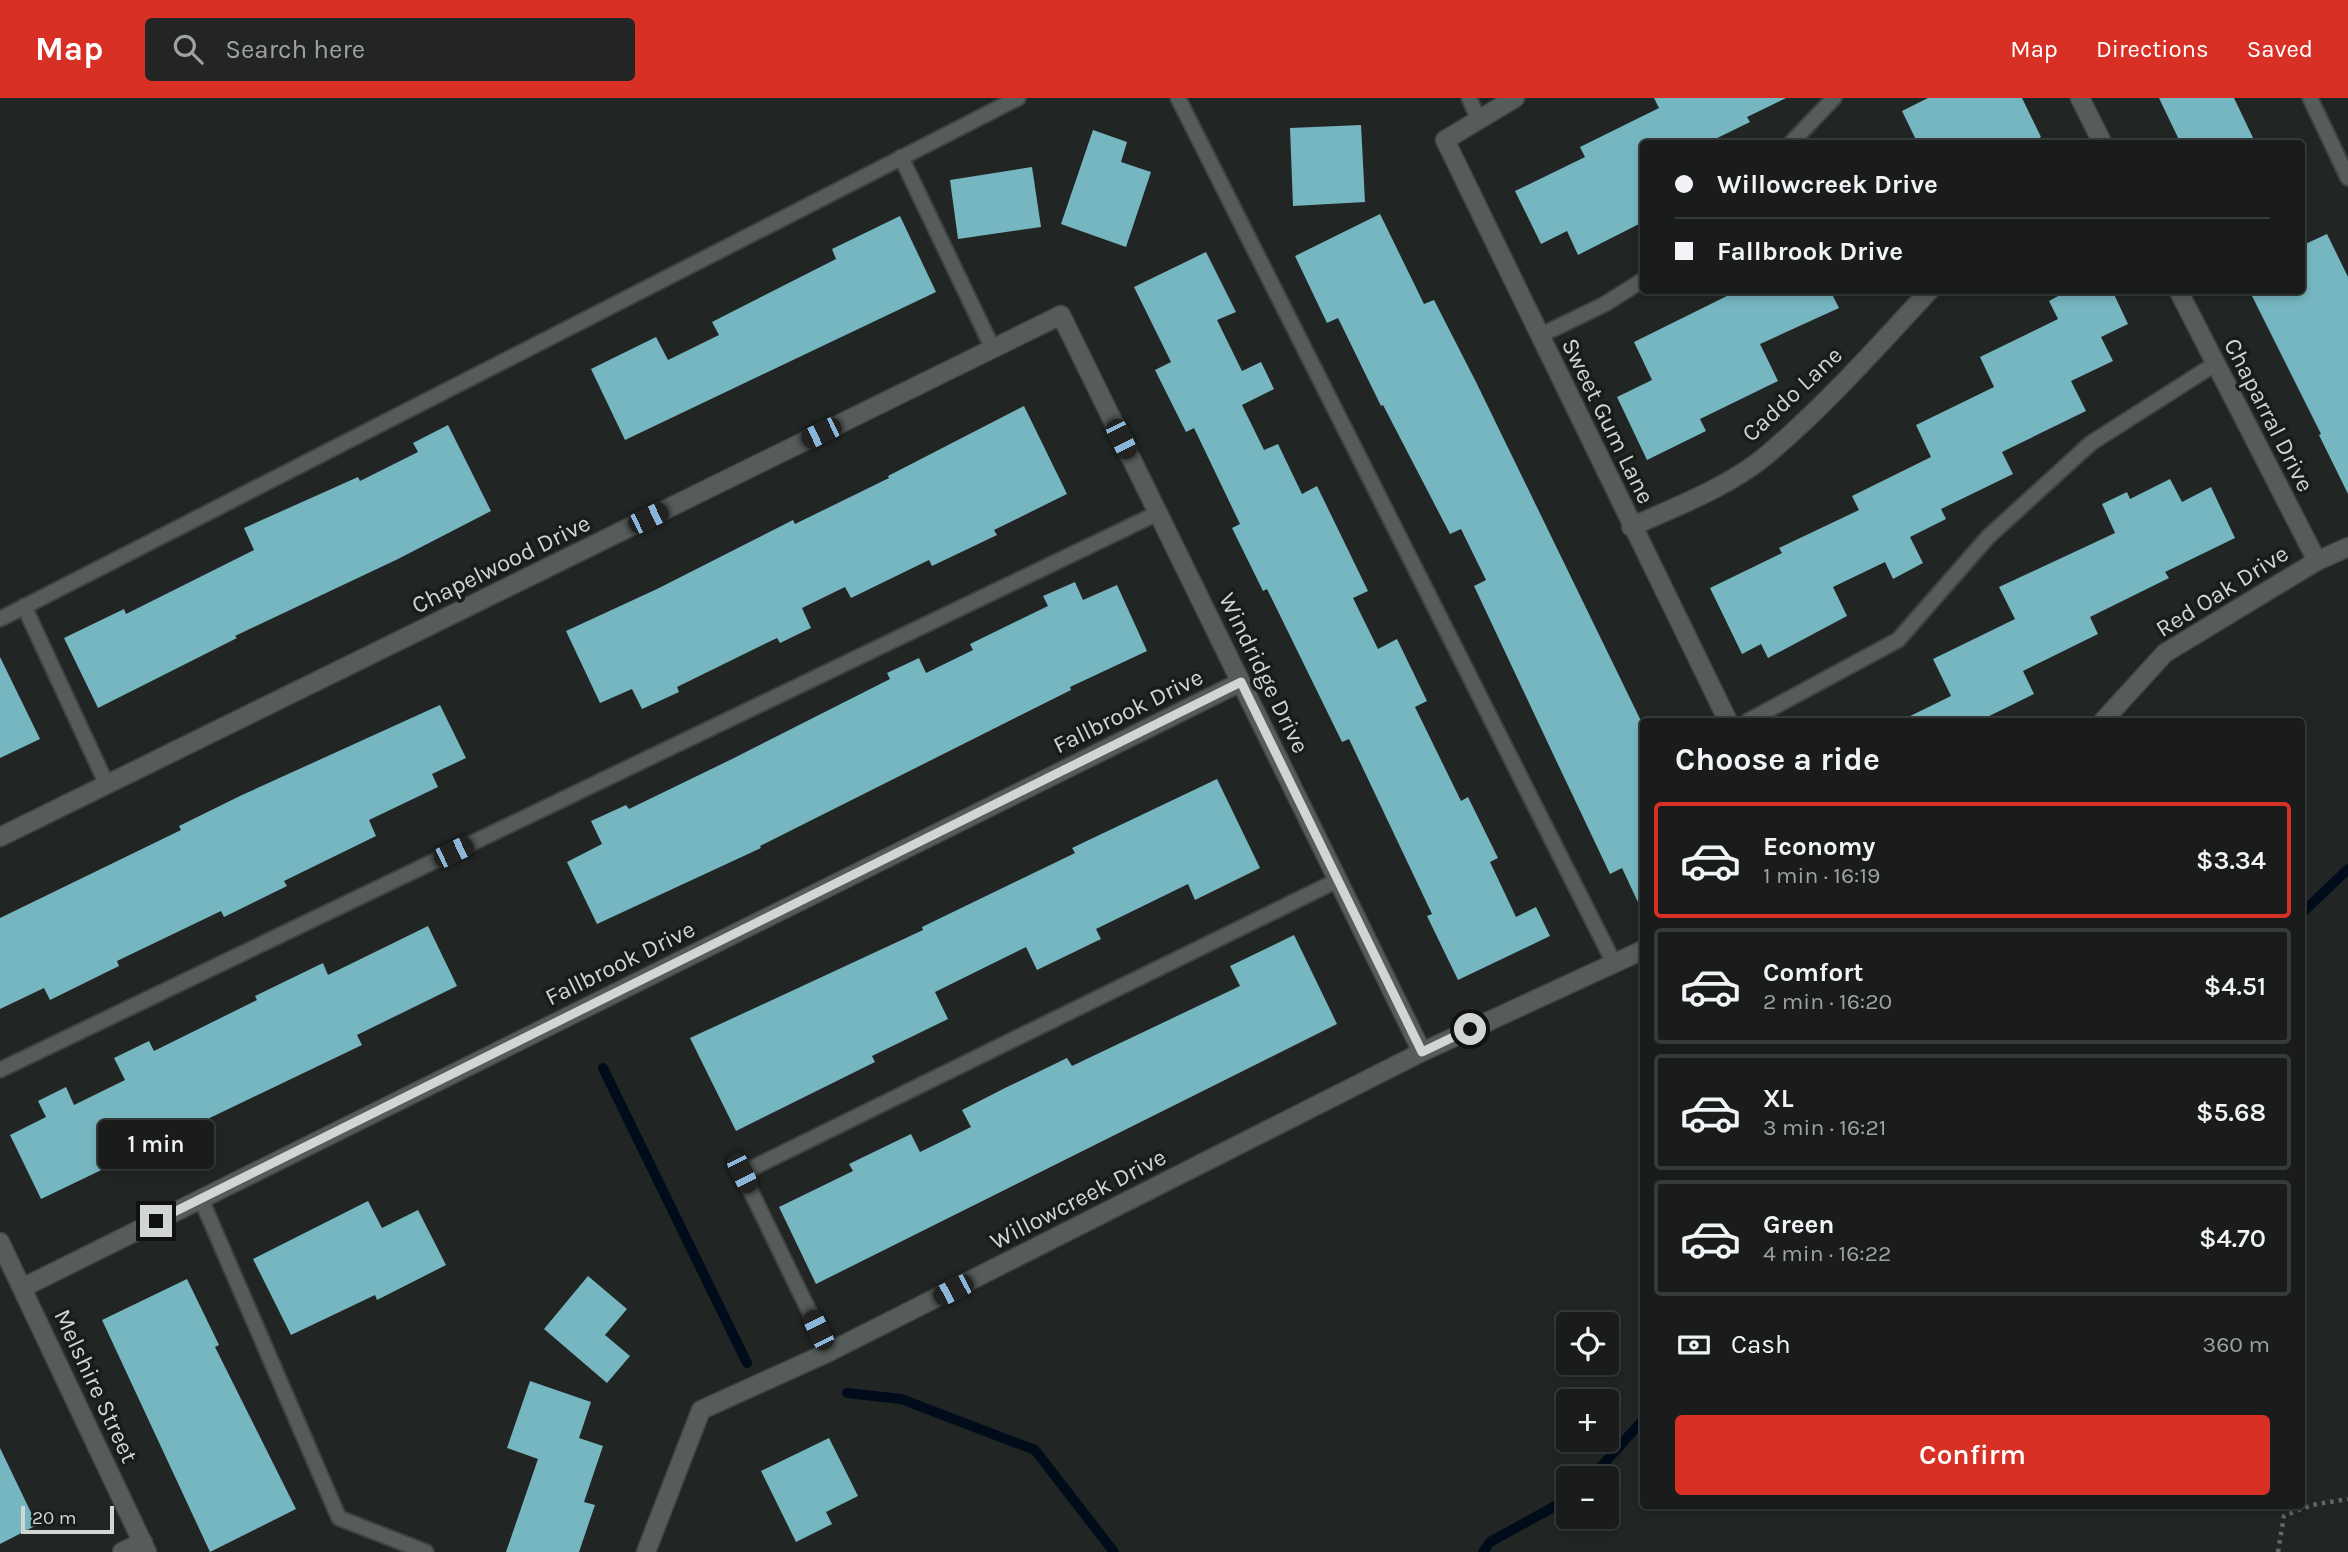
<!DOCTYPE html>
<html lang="en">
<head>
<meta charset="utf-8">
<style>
	body { margin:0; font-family:Karla,sans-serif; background:#222524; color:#f1f3f6; height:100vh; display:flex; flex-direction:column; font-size:26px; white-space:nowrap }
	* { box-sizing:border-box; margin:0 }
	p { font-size:23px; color:#9fa1a3 }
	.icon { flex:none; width:38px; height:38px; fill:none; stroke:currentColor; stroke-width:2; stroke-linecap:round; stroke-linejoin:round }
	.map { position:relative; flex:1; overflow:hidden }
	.side { position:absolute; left:1640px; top:620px; width:665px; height:791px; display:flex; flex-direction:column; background:#191c1b; border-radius:7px; box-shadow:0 4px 10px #0003,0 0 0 2px #373a3a }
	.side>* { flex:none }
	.top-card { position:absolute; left:1640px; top:42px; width:665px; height:154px; border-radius:7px; box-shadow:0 4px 10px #0003,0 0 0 2px #373a3a; display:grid; align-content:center; height:154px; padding:0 35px; background:#191c1b }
	.buttons { position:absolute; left:1556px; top:1214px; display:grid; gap:14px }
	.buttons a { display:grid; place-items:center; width:63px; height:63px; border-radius:7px; background:#191c1b; box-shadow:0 4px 10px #0003,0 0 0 2px #373a3a; font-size:35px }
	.scale { position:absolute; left:21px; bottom:18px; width:93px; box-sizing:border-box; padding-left:7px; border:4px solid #d1d5d3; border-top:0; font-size:19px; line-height:24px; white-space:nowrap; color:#d1d5d3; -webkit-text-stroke:5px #171d1b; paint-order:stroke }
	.end { position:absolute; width:32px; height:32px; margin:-16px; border:9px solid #d1d5d3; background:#111; box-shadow:0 0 0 4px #111 }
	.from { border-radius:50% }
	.bubble { position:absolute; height:49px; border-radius:7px; background:#191c1b; box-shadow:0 4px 10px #0003,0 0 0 2px #373a3a; font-size:23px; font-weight:600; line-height:49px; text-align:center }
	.car { position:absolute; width:21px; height:42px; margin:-21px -10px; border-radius:9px; box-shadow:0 0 5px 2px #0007; background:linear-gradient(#222 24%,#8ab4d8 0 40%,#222 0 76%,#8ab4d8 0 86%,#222 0) }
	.top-card b { display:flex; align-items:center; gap:24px; height:66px; font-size:26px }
	.top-card b+b { border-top:2px solid #373a3a }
	.top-card i { width:18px; height:18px; background:#f1f3f6 }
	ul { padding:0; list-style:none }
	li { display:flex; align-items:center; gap:21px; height:116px; margin:0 14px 10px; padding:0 21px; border:4px solid #373a3a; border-radius:7px }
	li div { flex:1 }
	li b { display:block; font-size:26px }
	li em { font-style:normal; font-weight:600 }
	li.on { border-color:#d93025 }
	li>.icon { width:63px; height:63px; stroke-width:1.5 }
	h2 { padding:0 35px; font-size:32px; line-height:84px }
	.pay { display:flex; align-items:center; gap:18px; height:77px; padding:0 35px; font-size:26px }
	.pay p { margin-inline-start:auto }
	.action { display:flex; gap:14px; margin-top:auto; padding:14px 35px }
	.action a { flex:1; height:80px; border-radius:7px; background:#d93025; color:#fff; font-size:28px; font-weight:600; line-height:80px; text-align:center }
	header { display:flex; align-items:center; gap:42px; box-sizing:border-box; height:98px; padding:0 35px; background:#d93025; color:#fff }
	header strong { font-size:33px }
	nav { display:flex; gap:38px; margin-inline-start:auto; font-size:24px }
	.search { width:490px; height:63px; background:#222524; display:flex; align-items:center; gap:18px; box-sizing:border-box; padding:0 24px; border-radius:7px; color:#9fa1a3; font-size:26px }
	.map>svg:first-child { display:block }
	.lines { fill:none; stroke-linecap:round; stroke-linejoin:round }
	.stream { stroke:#000c1a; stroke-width:10 }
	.building { fill:#76b6c1 }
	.lane-casing { stroke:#3e4241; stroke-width:18 }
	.street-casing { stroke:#3e4241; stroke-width:21 }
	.path { stroke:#636765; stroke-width:4.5; stroke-dasharray:3.5 5; stroke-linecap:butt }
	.lane { stroke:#565c5a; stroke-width:14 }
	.street { stroke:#565c5a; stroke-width:18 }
	.route { stroke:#d1d5d3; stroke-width:9 }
	.labels { text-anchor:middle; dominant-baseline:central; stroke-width:7; stroke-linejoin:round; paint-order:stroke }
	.street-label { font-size:24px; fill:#d1d5d3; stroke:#171d1b }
</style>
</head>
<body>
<header>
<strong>Map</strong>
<div class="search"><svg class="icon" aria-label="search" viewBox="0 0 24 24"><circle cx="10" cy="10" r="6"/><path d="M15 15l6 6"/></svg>Search here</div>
<nav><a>Map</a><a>Directions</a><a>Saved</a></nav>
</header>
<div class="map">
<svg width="2348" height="1454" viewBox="0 0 2348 1454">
	<rect width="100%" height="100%" fill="#212624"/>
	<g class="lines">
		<path class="stream" d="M 2301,816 L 2348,771
			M 603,970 L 747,1265
			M 847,1295 L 901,1301 L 1035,1352 L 1114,1454
			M 1590,1381 L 1643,1322
			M 1483,1454 L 1490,1444 L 1568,1401"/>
	</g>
	<path class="building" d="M 1654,0 L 1786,0 L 1747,19 L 1750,24 L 1705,46 L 1643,46 L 1643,124 L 1578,157 L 1567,133 L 1541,146 L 1515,93 L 1585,59 L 1580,49 L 1659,10 Z
		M 1928,0 L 2022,0 L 2041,39 L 2028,46 L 1918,46 L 1902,13 Z
		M 2159,0 L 2234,0 L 2256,46 L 2181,46 Z
		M 1361,27 L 1365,104 L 1293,108 L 1290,30 Z
		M 1093,32 L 1127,44 L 1121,64 L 1151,74 L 1126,149 L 1061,126 Z
		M 1032,69 L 1041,129 L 958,141 L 950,82 Z
		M 1380,116 L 1424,206 L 1434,202 L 1476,284 L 1643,627 L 1643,815 L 1622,770 L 1610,776 L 1554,658 L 1474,488 L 1486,482 L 1461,431 L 1450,436 L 1383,307 L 1381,308 L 1338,220 L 1327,225 L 1295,158 Z
		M 900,118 L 936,194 L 625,342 L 591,271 L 656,239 L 668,262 L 719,237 L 712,224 L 836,161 L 832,151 Z
		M 2327,136 L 2348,179 L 2348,396 L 2319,337 L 2321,336 L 2249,192 L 2301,192 L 2301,148 Z
		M 1206,154 L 1236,214 L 1217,222 L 1242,273 L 1261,264 L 1274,291 L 1242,307 L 1264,352 L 1278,346 L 1302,396 L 1317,388 L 1368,493 L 1353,500 L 1378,551 L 1397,541 L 1427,603 L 1415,609 L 1461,703 L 1468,699 L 1498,760 L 1490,764 L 1516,819 L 1536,809 L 1550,838 L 1458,882 L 1427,818 L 1432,816 L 1349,641 L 1342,644 L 1267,491 L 1263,493 L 1232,430 L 1240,426 L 1194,330 L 1186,334 L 1155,272 L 1171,264 L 1134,189 Z
		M 1739,192 L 1830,192 L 1839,210 L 1760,246 L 1778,283 L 1700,321 L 1706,333 L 1647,362 L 1617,299 L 1652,282 L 1634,244 Z
		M 2069,192 L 2112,192 L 2128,226 L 2101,239 L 2113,263 L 2071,283 L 2086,313 L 2002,354 L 2013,376 L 1941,411 L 1946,421 L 1910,439 L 1923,465 L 1893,481 L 1885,464 L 1833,489 L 1847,518 L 1768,560 L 1761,546 L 1742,556 L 1710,490 L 1782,455 L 1779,450 L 1859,412 L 1852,398 L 1931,359 L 1916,327 L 1994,289 L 1980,259 L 2058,221 L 2049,203 Z
		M 1024,308 L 1067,396 L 994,432 L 997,437 L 932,468 L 929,462 L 851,500 L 845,489 L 802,510 L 811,530 L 780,545 L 777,540 L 677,589 L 679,594 L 642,611 L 632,591 L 600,605 L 566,533 L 657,491 L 793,422 L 795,426 L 889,380 L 888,378 Z
		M 448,327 L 491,413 L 398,461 L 235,538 L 237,540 L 98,610 L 64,540 L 124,511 L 126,516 L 254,452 L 244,430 L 358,379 L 360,383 L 418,354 L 413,345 Z
		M 2170,381 L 2182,404 L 2211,389 L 2235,440 L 2165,474 L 2169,480 L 2090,519 L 2098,536 L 2023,573 L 2034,596 L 1979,623 L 1900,623 L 1951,598 L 1933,561 L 2015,521 L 1999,489 L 2115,435 L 2102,406 L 2127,394 L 2130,401 Z
		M 1075,484 L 1083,502 L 1117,487 L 1147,553 L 1070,589 L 1071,592 L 760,748 L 761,750 L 597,826 L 567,764 L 602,746 L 591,723 L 626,707 L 629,711 L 732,661 L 890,581 L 887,575 L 919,560 L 926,575 L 973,552 L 970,546 L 1048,508 L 1043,498 Z
		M 0,559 L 40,641 L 0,660 Z
		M 440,607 L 466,660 L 432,676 L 438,689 L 369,722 L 376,738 L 284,783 L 287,788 L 224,819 L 221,813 L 117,863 L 119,868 L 50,902 L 44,890 L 0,911 L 0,820 L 181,732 L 179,728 L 242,697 Z
		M 1217,681 L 1260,770 L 1195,802 L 1188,786 L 1096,831 L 1101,841 L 1037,872 L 1026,849 L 935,894 L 948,921 L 872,958 L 875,964 L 736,1033 L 690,940 L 923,832 L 922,829 L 1075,755 L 1072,750 Z
		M 428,828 L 457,888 L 357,937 L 362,947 L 41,1101 L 10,1037 L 46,1019 L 38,1003 L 66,989 L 74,1007 L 125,982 L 114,960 L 149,943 L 154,953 L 257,902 L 255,898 L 323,865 L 328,877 Z
		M 1294,837 L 1337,926 L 816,1186 L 779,1109 L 853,1073 L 849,1066 L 911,1036 L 920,1054 L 971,1029 L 962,1012 L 1005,990 L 1067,960 L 1072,968 L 1240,888 L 1230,868 Z
		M 368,1103 L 382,1130 L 418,1112 L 446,1167 L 377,1202 L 375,1197 L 291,1237 L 253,1161 Z
		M 588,1178 L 627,1211 L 605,1237 L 630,1258 L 607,1285 L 544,1231 Z
		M 187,1181 L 219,1247 L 215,1249 L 296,1411 L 210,1454 L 102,1222 Z
		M 530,1283 L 591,1304 L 579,1340 L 603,1348 L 584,1404 L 595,1407 L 579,1454 L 506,1454 L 538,1361 L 507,1350 Z
		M 829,1340 L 858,1398 L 826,1414 L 832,1426 L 796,1444 L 761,1373 Z
		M 0,1350 L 37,1427 L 0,1446 Z"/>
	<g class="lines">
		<defs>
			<path id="lane" d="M 1178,0 L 1613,863
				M 1469,0 L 1479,22
				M 2310,0 L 2348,80
				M 1790,46 L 1834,0
				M 901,59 L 993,251
				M 1539,238 L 1605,206 L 1643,182
				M 24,508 L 107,687
				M 0,521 L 1018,0
				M 1748,623 L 1898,542 L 1988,439 L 2091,345 L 2215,266
				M 0,972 L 1158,415
				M 201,1101 L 339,1420 L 426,1454
				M 829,1254 L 742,1075 L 1338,782"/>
			<path id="street" d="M 1515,0 L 1445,42 L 1728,623
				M 2080,0 L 2103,46
				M 2178,192 L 2317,463
				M 1631,429 C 1677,408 1729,389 1768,356 C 1826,307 1878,248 1930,192
				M 2103,623 L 2165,555 L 2317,463 L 2348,449
				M 0,739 L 1061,217 L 1422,954
				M 0,1144 L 147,1454
				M 22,1190 L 1241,584
				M 122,1454 L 143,1444
				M 646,1454 L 701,1312 L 829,1254 L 1422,954 L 1643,852"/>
		</defs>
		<use href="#lane" class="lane-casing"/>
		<use href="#street" class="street-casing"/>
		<path class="path" d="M 2278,1454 L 2284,1418 L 2312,1407 L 2348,1401"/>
		<use href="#lane" class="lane"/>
		<use href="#street" class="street"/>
	</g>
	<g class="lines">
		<path class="route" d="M 156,1123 L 1241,584 L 1422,954 L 1470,931"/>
	</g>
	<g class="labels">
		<g class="street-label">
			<text transform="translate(1792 296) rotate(-43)">Caddo Lane</text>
			<text transform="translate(2269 317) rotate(63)">Chaparral Drive</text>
			<text transform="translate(1608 323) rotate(64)">Sweet Gum Lane</text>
			<text transform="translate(501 466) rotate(-26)">Chapelwood Drive</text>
			<text transform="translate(2222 493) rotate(-32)">Red Oak Drive</text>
			<text transform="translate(1264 575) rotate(64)">Windridge Drive</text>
			<text transform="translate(1128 613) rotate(-26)">Fallbrook Drive</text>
			<text transform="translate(620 865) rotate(-26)">Fallbrook Drive</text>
			<text transform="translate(1078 1101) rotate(-27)">Willowcreek Drive</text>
			<text transform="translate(96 1288) rotate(65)">Melshire Street</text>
		</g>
	</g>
</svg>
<div class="buttons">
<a><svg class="icon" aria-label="locate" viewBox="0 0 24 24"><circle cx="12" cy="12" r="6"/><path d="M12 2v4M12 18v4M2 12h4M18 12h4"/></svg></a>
<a>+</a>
<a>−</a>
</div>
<div class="scale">20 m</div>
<i class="end from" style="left:1470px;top:931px"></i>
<i class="end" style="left:156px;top:1123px"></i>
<div class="bubble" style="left:98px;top:1022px;width:116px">1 min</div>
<i class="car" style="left:821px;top:335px;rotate:244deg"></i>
<i class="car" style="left:1121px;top:341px;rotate:154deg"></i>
<i class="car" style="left:648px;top:420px;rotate:64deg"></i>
<i class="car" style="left:453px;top:754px;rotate:64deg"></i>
<i class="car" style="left:742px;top:1075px;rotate:154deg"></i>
<i class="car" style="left:953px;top:1192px;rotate:243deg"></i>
<i class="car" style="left:818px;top:1232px;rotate:334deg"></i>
<div class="top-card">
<b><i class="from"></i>Willowcreek Drive</b>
<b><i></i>Fallbrook Drive</b>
</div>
<section class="side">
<h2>Choose a ride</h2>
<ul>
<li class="on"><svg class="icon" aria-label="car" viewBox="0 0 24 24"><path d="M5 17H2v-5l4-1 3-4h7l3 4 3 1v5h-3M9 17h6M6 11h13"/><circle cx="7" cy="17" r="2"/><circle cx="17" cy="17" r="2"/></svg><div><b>Economy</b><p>1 min · 16:19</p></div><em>$3.34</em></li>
<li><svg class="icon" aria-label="car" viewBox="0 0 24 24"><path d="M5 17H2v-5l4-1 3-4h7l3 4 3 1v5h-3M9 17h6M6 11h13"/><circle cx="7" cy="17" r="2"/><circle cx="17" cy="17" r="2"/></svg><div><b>Comfort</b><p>2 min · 16:20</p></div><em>$4.51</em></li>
<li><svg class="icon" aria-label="car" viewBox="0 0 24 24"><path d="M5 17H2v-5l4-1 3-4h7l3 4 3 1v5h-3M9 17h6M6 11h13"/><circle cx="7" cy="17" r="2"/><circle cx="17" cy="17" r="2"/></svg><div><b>XL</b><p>3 min · 16:21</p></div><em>$5.68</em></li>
<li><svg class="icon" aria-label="car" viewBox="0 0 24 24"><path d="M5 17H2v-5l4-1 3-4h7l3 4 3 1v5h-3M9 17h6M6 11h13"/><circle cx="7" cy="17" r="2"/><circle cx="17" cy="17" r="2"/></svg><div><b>Green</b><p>4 min · 16:22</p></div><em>$4.70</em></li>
</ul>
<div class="pay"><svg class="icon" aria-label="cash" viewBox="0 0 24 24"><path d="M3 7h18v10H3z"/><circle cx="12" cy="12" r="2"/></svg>Cash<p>360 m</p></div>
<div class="action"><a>Confirm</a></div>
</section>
</div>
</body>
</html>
